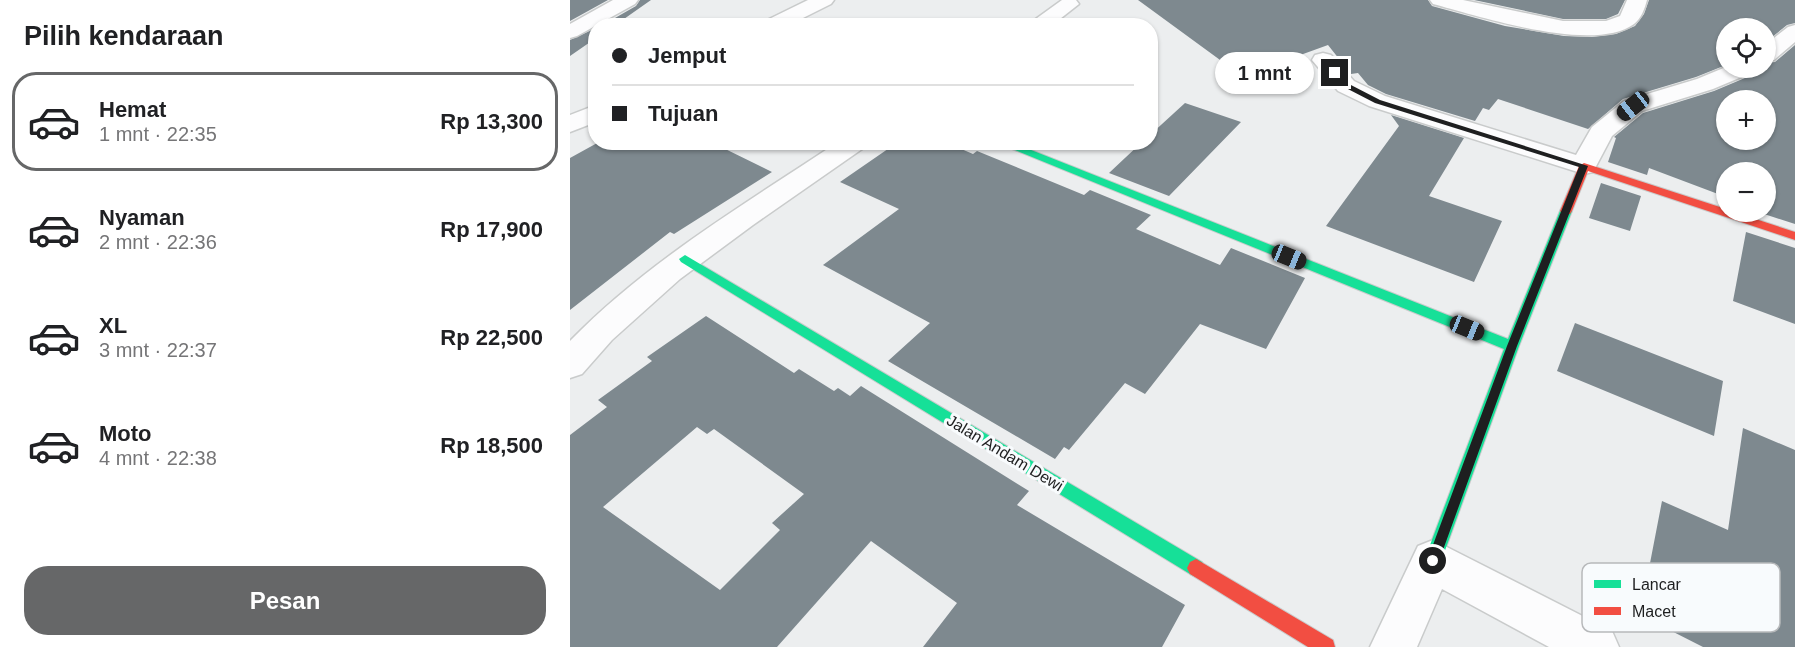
<!DOCTYPE html>
<html lang="id">
<head>
<meta charset="utf-8">
<style>
	body { margin:0; font-family:Arial,sans-serif; background:#f6f6f6; color:#202124; height:100vh; display:flex; flex-direction:column; font-size:22px; white-space:nowrap }
	* { box-sizing:border-box; margin:0 }
	p { font-size:20px; color:#757577 }
	.icon { flex:none; width:33px; height:33px; fill:none; stroke:currentColor; stroke-width:2; stroke-linecap:round; stroke-linejoin:round }
	.map { position:relative; flex:1; overflow:hidden }
	.drawer { display:flex; flex-direction:column; background:#fff; width:570px }
	.drawer>* { flex:none }
	.guide { position:absolute; left:18px; top:18px; width:570px; height:132px; border-radius:24px; box-shadow:0 2px 4px #0004; display:grid; align-content:center; height:132px; padding:0 24px; background:#fff }
	.fabs { position:absolute; left:1146px; top:18px; display:grid; gap:12px }
	.fabs a { display:grid; place-items:center; width:60px; height:60px; border-radius:50%; background:#fff; box-shadow:0 2px 4px #0004; font-size:30px }
	.end { position:absolute; width:27px; height:27px; margin:-14px; border:8px solid #1e1f20; background:#fff; box-shadow:0 0 0 3px #fff }
	.from { border-radius:50% }
	.bubble { position:absolute; height:42px; border-radius:21px; background:#fff; box-shadow:0 2px 4px #0004; font-size:20px; font-weight:600; line-height:42px; text-align:center }
	.car { position:absolute; width:18px; height:36px; margin:-18px -9px; border-radius:8px; box-shadow:0 0 4px 2px #0007; background:linear-gradient(#222 24%,#8ab4d8 0 40%,#222 0 76%,#8ab4d8 0 86%,#222 0) }
	.guide b { display:flex; align-items:center; gap:21px; height:57px; font-size:22px }
	.guide b+b { border-top:2px solid #e0e0e0 }
	.guide i { width:15px; height:15px; background:#202124 }
	ul { padding:0; list-style:none }
	li { display:flex; align-items:center; gap:18px; height:99px; margin:0 12px 9px; padding:0 12px; border:3px solid transparent; border-radius:24px }
	li div { flex:1 }
	li b { display:block; font-size:22px }
	li em { font-style:normal; font-weight:600 }
	li.on { border-color:#666768 }
	li>.icon { width:54px; height:54px; stroke-width:1.5 }
	h2 { padding:0 24px; font-size:27px; line-height:72px }
	.cta { display:flex; gap:12px; margin-top:auto; padding:12px 24px }
	.cta a { flex:1; height:69px; border-radius:24px; background:#666768; color:#fff; font-size:24px; font-weight:600; line-height:69px; text-align:center }
	main { display:flex; flex:1; min-height:0 }
	.map>svg:first-child { display:block }
	.building { fill:#7e898f; fill-rule:evenodd }
	.lines { fill:none; stroke-linecap:round; stroke-linejoin:round }
	.street-casing { stroke:#c9cbcb; stroke-width:3 }
	.fast-casing { stroke:#c9cbcb; stroke-width:2 }
	.jam-casing { stroke:#c9cbcb; stroke-width:2 }
	.street { fill:#fcfcfd; fill-rule:evenodd }
	.fast { fill:#16e098; fill-rule:evenodd }
	.jam { fill:#f24e42; fill-rule:evenodd }
	.route { fill:#1e1f20 }
	.labels { text-anchor:middle; dominant-baseline:central; stroke-width:6; stroke-linejoin:round; paint-order:stroke }
	.street-label { font-size:16px; fill:#1e1f20; stroke:#f8fbfd }
	.key { fill:#f8fbfd; stroke:#b7b9bb; stroke-width:1.5 }
	.key-label { font-size:16px; fill:#1e1f20 }
</style>
</head>
<body>
<main>
<section class="drawer">
<h2>Pilih kendaraan</h2>
<ul>
<li class="on"><svg class="icon" aria-label="car" viewBox="0 0 24 24"><path d="M5 17H2v-5l4-1 3-4h7l3 4 3 1v5h-3M9 17h6M6 11h13"/><circle cx="7" cy="17" r="2"/><circle cx="17" cy="17" r="2"/></svg><div><b>Hemat</b><p>1 mnt · 22:35</p></div><em>Rp 13,300</em></li>
<li><svg class="icon" aria-label="car" viewBox="0 0 24 24"><path d="M5 17H2v-5l4-1 3-4h7l3 4 3 1v5h-3M9 17h6M6 11h13"/><circle cx="7" cy="17" r="2"/><circle cx="17" cy="17" r="2"/></svg><div><b>Nyaman</b><p>2 mnt · 22:36</p></div><em>Rp 17,900</em></li>
<li><svg class="icon" aria-label="car" viewBox="0 0 24 24"><path d="M5 17H2v-5l4-1 3-4h7l3 4 3 1v5h-3M9 17h6M6 11h13"/><circle cx="7" cy="17" r="2"/><circle cx="17" cy="17" r="2"/></svg><div><b>XL</b><p>3 mnt · 22:37</p></div><em>Rp 22,500</em></li>
<li><svg class="icon" aria-label="car" viewBox="0 0 24 24"><path d="M5 17H2v-5l4-1 3-4h7l3 4 3 1v5h-3M9 17h6M6 11h13"/><circle cx="7" cy="17" r="2"/><circle cx="17" cy="17" r="2"/></svg><div><b>Moto</b><p>4 mnt · 22:38</p></div><em>Rp 18,500</em></li>
</ul>
<div class="cta"><a>Pesan</a></div>
</section>
<div class="map">
<svg width="1225" height="647" viewBox="0 0 1225 647">
	<rect width="100%" height="100%" fill="#eceeef"/>
	<path class="building" d="M 0,0 L 38,0 L 0,21 Z
		M 70,0 L 81,0 L 44,26 L 31,26 L 66,6 Z
		M 568,0 L 858,0 L 862,6 L 935,26 L 994,36 L 1022,37 L 1046,34 L 1065,26 L 1074,14 L 1079,0 L 1225,0 L 1225,23 L 1217,25 L 1196,42 L 1196,28 L 1156,28 L 1156,65 L 1126,77 L 1053,99 L 1018,129 L 928,99 L 919,110 L 913,108 L 905,121 L 816,94 L 798,85 L 788,73 L 781,74 L 758,45 L 672,76 Z
		M 904,0 L 1055,0 L 1048,14 L 1036,19 L 993,19 Z
		M 26,28 L 26,38 L 0,56 L 0,40 Z
		M 1225,45 L 1225,224 L 1188,212 L 1196,212 L 1196,172 L 1156,172 L 1156,197 L 1079,168 L 1077,175 L 1038,162 L 1046,138 L 1044,137 L 1073,113 L 1144,91 L 1182,75 L 1186,68 L 1196,68 L 1196,63 L 1205,62 ZM 1156,100 L 1196,100 L 1196,140 L 1156,140 Z
		M 615,103 L 671,122 L 599,196 L 539,173 L 572,142 L 580,142 L 580,135 Z
		M 821,115 L 894,138 L 859,196 L 932,221 L 904,282 L 756,226 L 829,126 Z
		M 29,142 L 141,142 L 202,172 L 104,234 L 100,232 L 0,310 L 0,158 Z
		M 328,142 L 375,142 L 403,154 L 407,151 L 514,195 L 520,190 L 581,215 L 566,229 L 650,265 L 661,248 L 735,278 L 696,349 L 630,324 L 575,394 L 555,383 L 499,450 L 494,447 L 485,459 L 318,361 L 360,323 L 253,265 L 329,209 L 270,182 Z
		M 1031,183 L 1071,196 L 1060,231 L 1019,218 Z
		M 1176,232 L 1225,248 L 1225,324 L 1163,301 Z
		M 136,316 L 224,373 L 229,369 L 264,391 L 268,388 L 280,396 L 291,386 L 459,491 L 447,505 L 615,605 L 592,647 L 353,647 L 387,603 L 301,541 L 207,647 L 0,647 L 0,435 L 37,407 L 28,400 L 82,361 L 77,357 ZM 127,427 L 137,434 L 144,429 L 234,494 L 202,523 L 210,530 L 150,590 L 33,507 Z
		M 1005,323 L 1153,381 L 1144,436 L 987,371 Z
		M 1173,428 L 1225,450 L 1225,647 L 1133,647 L 1070,615 L 1092,501 L 1158,530 Z"/>
	<g class="lines">
		<defs>
			<path id="street" d="M 43,0 L 68,0 L 65,4 L 7,36 L 0,38 L 0,24 Z
				M 238,0 L 264,0 L 261,4 L 217,26 L 190,26 L 193,22 Z
				M 492,0 L 506,0 L 509,4 L 481,26 L 456,26 Z
				M 860,0 L 893,0 L 993,21 L 1036,21 L 1050,16 L 1057,0 L 1077,0 C 1075,8 1071,19 1064,24 C 1023,54 909,16 863,4 Z
				M 1225,25 L 1225,42 L 1204,60 L 1196,61 L 1196,44 L 1218,27 Z
				M 753,53 L 761,55 L 784,81 L 815,96 L 1006,155 L 1022,127 L 1054,101 L 1127,79 L 1156,67 L 1184,68 L 1181,73 L 1143,89 L 1072,111 L 1042,136 L 1023,172 L 1014,174 L 799,106 L 768,91 L 742,60 L 745,55 Z
				M 26,105 L 26,122 L 0,132 L 0,115 Z
				M 268,142 L 298,142 L 295,147 L 183,225 L 110,279 L 42,340 L 12,374 L 0,378 L 0,341 C 78,261 175,204 268,142 Z
				M 863,540 L 1042,631 L 1049,647 L 979,647 L 872,589 L 847,647 L 800,647 L 848,546 Z"/>
			<path id="fast" d="M 425,142 L 441,142 L 938,339 L 990,211 L 992,208 L 1000,208 L 1002,211 L 949,346 L 869,567 L 863,570 L 857,567 L 854,561 L 934,349 Z
				M 115,255 L 632,562 L 635,568 L 632,574 L 626,577 L 620,574 L 111,262 L 109,259 Z"/>
			<path id="jam" d="M 1014,163 L 1156,209 L 1156,212 L 1164,212 L 1225,232 L 1225,240 L 1018,171 L 1002,211 L 1000,214 L 992,214 L 990,211 L 1009,166 Z
				M 626,559 L 763,640 L 765,647 L 738,647 L 620,574 L 617,568 L 620,562 Z"/>
		</defs>
		<use href="#street" class="street-casing"/>
		<use href="#fast" class="fast-casing"/>
		<use href="#jam" class="jam-casing"/>
		<use href="#street" class="street"/>
		<use href="#fast" class="fast"/>
		<use href="#jam" class="jam"/>
	</g>
	<path class="route" d="M 765,71 L 779,84 L 810,100 L 1018,166 L 947,346 L 869,561 L 867,565 L 863,567 L 858,565 L 857,561 L 937,346 L 1009,167 L 805,103 L 774,87 L 761,73 Z"/>
	<g class="labels">
		<g class="street-label">
			<text transform="translate(435 453) rotate(31)">Jalan Andam Dewi</text>
		</g>
	</g>
	<rect x="1012" y="563" width="198" height="69" rx="9" class="key"/>
	<rect x="1024" y="580" width="27" height="8" fill="#16e098"/>
	<rect x="1024" y="607" width="27" height="8" fill="#f24e42"/>
	<g class="key-label">
		<text x="1062" y="590">Lancar</text>
		<text x="1062" y="617">Macet</text>
	</g>
</svg>
<div class="fabs">
<a><svg class="icon" aria-label="locate" viewBox="0 0 24 24"><circle cx="12" cy="12" r="6"/><path d="M12 2v4M12 18v4M2 12h4M18 12h4"/></svg></a>
<a>+</a>
<a>−</a>
</div>
<i class="end from" style="left:863px;top:561px"></i>
<i class="end" style="left:765px;top:73px"></i>
<div class="bubble" style="left:645px;top:52px;width:99px">1 mnt</div>
<i class="car" style="left:1063px;top:106px;rotate:232deg"></i>
<i class="car" style="left:719px;top:257px;rotate:112deg"></i>
<i class="car" style="left:897px;top:328px;rotate:112deg"></i>
<div class="guide">
<b><i class="from"></i>Jemput</b>
<b><i></i>Tujuan</b>
</div>
</div>
</main>
</body>
</html>
